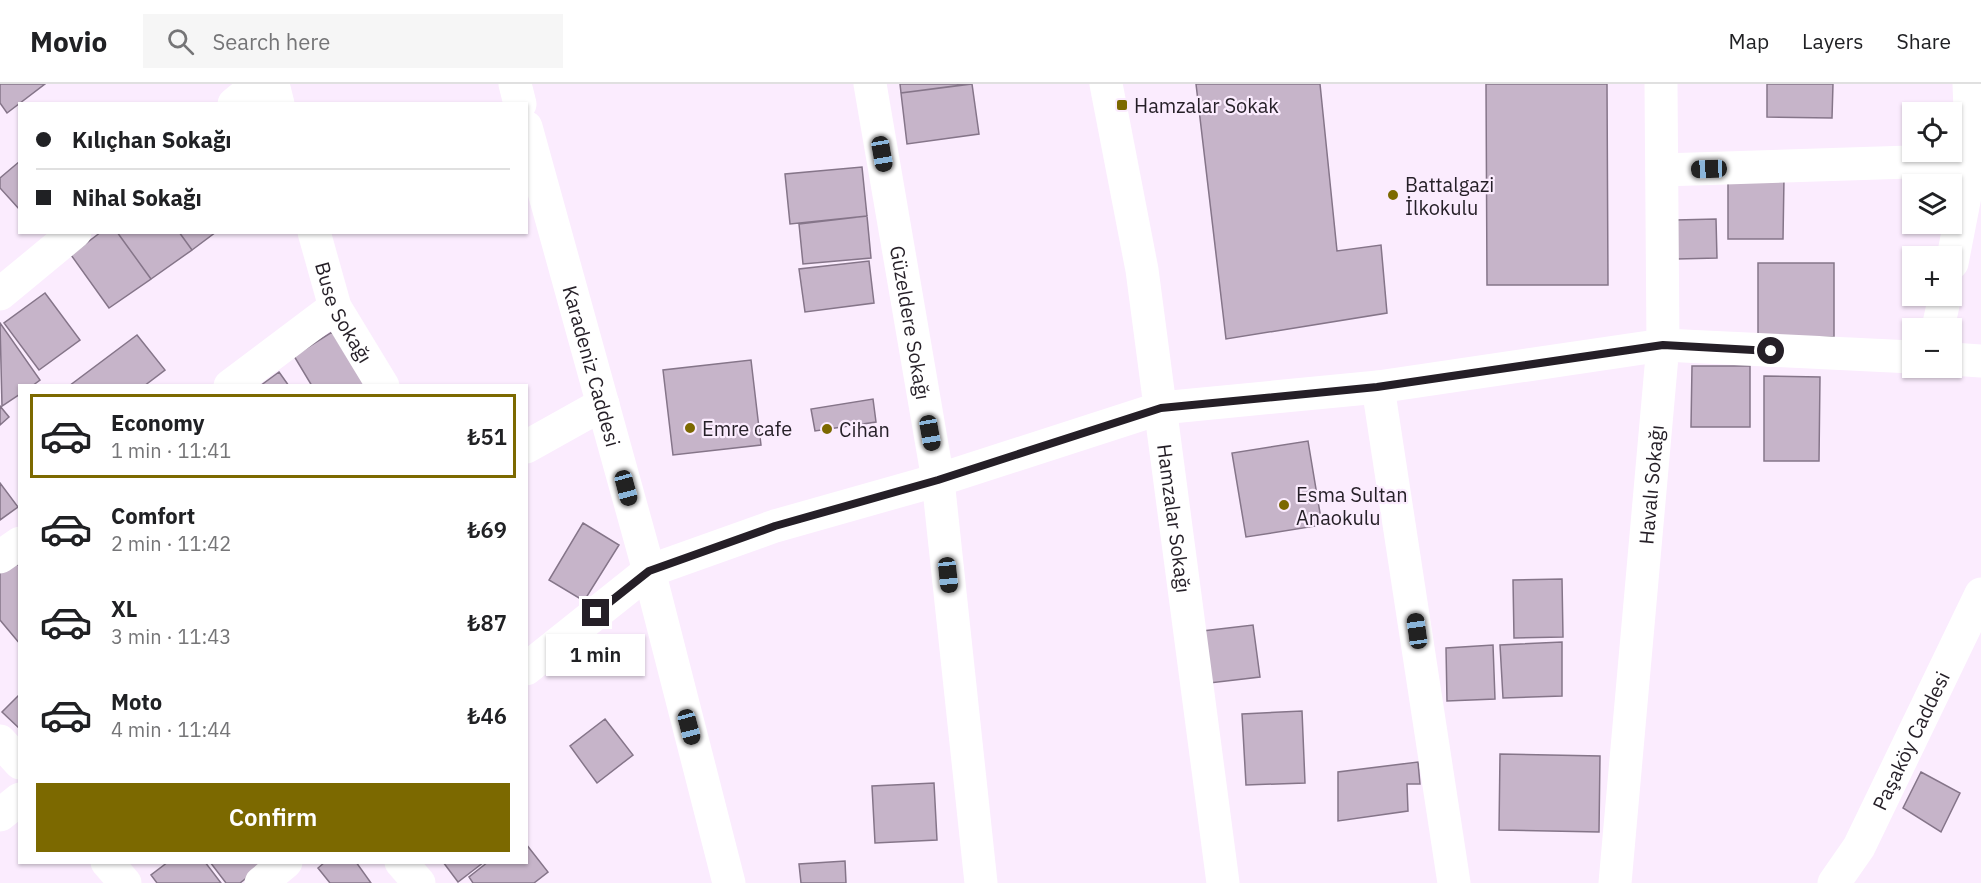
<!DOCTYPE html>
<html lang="en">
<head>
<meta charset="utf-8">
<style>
	body { margin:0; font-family:"IBM Plex Sans",sans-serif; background:#f6f6f6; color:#202124; height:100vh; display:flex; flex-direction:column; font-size:22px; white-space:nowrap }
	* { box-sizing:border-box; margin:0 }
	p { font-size:20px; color:#757577 }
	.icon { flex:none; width:33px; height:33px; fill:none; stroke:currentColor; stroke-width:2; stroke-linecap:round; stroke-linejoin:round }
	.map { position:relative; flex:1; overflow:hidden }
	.sheet { position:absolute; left:18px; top:300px; width:510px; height:480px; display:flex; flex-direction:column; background:#fff; border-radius:0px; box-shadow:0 2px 4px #0004 }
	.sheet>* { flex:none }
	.guide { position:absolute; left:18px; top:18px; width:510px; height:132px; border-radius:0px; box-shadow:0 2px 4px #0004; display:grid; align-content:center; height:132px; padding:0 18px; background:#fff }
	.buttons { position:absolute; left:1902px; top:18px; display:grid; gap:12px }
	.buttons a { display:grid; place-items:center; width:60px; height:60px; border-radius:0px; background:#fff; box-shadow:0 2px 4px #0004; font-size:30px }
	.end { position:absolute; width:27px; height:27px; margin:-14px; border:8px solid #251f27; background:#fff; box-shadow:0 0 0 3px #fff }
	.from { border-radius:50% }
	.bubble { position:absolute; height:42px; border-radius:0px; background:#fff; box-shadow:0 2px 4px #0004; font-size:20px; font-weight:600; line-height:42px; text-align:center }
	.car { position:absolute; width:18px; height:36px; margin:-18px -9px; border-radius:8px; box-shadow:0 0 4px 2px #0007; background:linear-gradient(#222 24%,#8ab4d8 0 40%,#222 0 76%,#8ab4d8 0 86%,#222 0) }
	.guide b { display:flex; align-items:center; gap:21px; height:57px; font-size:22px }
	.guide b+b { border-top:2px solid #e0e0e0 }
	.guide i { width:15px; height:15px; background:#202124 }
	ul { padding:10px 0 0; list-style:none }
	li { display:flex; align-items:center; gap:18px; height:84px; margin:0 12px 9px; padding:0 6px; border:3px solid transparent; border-radius:0px }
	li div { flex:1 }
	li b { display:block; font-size:22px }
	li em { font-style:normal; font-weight:600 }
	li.selected { border-color:#7c6900 }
	li>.icon { width:54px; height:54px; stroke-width:1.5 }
	.action { display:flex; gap:12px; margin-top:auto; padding:12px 18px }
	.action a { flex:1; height:69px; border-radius:0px; background:#7c6900; color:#fff; font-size:24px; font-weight:600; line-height:69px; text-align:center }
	header { display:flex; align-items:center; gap:36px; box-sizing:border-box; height:84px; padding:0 30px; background:#fff; border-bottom:2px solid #e0e0e0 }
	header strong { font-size:28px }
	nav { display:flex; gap:33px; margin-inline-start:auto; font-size:21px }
	.search { width:420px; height:54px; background:#f6f6f6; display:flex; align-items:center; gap:15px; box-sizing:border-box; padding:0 21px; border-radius:0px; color:#757577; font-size:22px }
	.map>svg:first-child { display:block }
	.building { fill:#c6b4c9; stroke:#857589; stroke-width:1.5 }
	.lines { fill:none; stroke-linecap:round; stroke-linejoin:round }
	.minor { stroke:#fff; stroke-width:33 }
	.tertiary { stroke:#fff; stroke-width:33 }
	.route { stroke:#251f27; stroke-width:8 }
	.poi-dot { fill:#7c6900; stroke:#fbecfe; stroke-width:2 }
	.labels { text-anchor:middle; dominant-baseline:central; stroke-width:4.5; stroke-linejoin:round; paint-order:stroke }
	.poi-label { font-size:20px; fill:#251f27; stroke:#fbecfe; text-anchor:start }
	.street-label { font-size:20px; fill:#251f27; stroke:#fbecfe }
</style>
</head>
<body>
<header>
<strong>Movio</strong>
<div class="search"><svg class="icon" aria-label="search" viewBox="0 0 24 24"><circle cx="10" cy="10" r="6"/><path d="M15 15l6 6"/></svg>Search here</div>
<nav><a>Map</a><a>Layers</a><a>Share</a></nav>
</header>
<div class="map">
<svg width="1981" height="799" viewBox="0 0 1981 799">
	<rect width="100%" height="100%" fill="#fbecfe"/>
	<path class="building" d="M 0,0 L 45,0 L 7,29 L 0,19 Z
		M 900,0 L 969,0 L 901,9 Z
		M 972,0 L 979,50 L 907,60 L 901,9 Z
		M 1196,0 L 1320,0 L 1337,167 L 1381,161 L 1387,229 L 1226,255 Z
		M 1486,0 L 1607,0 L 1608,201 L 1487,201 Z
		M 1767,0 L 1833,0 L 1832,34 L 1767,33 Z
		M 20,77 L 20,126 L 0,104 L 0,94 Z
		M 862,83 L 867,132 L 790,140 L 785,90 Z
		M 1728,94 L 1784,94 L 1783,155 L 1728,155 Z
		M 867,132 L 871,174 L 803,180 L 799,140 Z
		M 1716,135 L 1717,174 L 1677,175 L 1676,136 Z
		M 101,148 L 117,148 L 151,195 L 109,224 L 71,171 Z
		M 117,148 L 179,148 L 192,166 L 151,195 Z
		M 179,148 L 216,148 L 192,166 Z
		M 869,177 L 874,219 L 805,228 L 799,185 Z
		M 1758,179 L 1834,179 L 1834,253 L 1758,253 Z
		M 45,209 L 80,256 L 39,286 L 4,239 Z
		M 0,239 L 40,296 L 32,302 L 20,302 L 20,310 L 2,322 Z
		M 332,248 L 366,302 L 312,302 L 294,272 Z
		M 137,251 L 165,286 L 144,302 L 69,302 Z
		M 751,276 L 761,361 L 673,371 L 663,286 Z
		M 1692,282 L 1750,282 L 1750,343 L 1691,343 Z
		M 279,288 L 289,302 L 260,302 Z
		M 1764,292 L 1820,293 L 1819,377 L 1764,377 Z
		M 873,315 L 876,338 L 815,347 L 811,325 Z
		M 0,322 L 9,333 L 0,341 Z
		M 1308,357 L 1322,441 L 1246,453 L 1232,369 Z
		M 0,399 L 18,423 L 0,436 Z
		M 583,439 L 619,461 L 584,517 L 549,496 Z
		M 14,477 L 20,483 L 20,560 L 0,536 L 0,489 Z
		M 1562,495 L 1563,553 L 1514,554 L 1513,496 Z
		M 1253,541 L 1260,593 L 1201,600 L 1194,548 Z
		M 1562,558 L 1562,612 L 1503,614 L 1500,561 Z
		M 1493,561 L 1495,615 L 1447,617 L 1446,564 Z
		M 20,610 L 20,645 L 2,628 Z
		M 1302,627 L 1305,699 L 1246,701 L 1242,630 Z
		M 605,635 L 633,671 L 597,699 L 570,662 Z
		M 1500,670 L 1600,672 L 1599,748 L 1499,746 Z
		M 1418,678 L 1420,700 L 1407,700 L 1408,727 L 1338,737 L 1338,688 Z
		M 1921,688 L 1960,709 L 1941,748 L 1903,724 Z
		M 934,699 L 937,756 L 875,759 L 872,702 Z
		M 526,760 L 548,788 L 534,799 L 473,799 L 469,793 L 488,778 L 526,778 Z
		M 845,777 L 846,799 L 801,799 L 799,780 Z
		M 168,778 L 205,778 L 221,799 L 157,799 L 151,791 Z
		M 210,778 L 267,778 L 240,799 L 226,799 Z
		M 325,778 L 356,778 L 371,799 L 330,799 L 318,784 Z
		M 443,778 L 484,778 L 458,798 Z"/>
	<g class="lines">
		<g class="minor">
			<path d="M 273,0 L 278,20"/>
			<path id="s1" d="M 870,0 L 938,396 L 981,799"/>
			<path id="s2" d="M 1106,0 L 1142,186 L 1223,799"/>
			<path d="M 234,20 L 258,0"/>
			<path d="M 1662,86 L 1972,76"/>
			<path id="s3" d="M 314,148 L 335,223 L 383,302"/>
			<path d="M 1952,179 L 1972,76 L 1969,0"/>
			<path d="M 0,210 L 75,148"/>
			<path d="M 1938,244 L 1945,212"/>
			<path d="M 1952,275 L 1981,277"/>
			<path d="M 230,302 L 335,223"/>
			<path d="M 1378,303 L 1454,799"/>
			<path d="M 526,363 L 603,320"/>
			<path d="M 0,473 L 20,459"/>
			<path d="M 526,585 L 649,487 L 775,442 L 938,396 L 1161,324 L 1378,303 L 1663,261 L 1912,273"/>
			<path d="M 0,657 L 20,679"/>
			<path d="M 0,731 L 20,715"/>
			<path d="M 107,778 L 125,799"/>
			<path d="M 401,778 L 419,799"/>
			<path d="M 261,799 L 286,778"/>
			<path id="s4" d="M 1615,799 L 1663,261 L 1661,0"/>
		</g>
		<g class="tertiary">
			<path d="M 515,0 L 520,20"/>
			<path id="s5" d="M 526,43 L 649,487 L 729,799"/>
			<path id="s6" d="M 1834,799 L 1859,763 L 1981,510"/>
		</g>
	</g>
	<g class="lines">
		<path class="route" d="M 596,529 L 649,487 L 775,442 L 938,396 L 1161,324 L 1377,303 L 1663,261 L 1771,267"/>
	</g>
	<g class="poi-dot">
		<rect x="1116" y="15" width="12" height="12" rx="3"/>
		<circle cx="1393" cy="111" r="6"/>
		<circle cx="690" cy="344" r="6"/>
		<circle cx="827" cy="345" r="6"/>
		<circle cx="1284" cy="421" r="6"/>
	</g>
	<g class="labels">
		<g class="poi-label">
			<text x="1134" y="21">Hamzalar Sokak</text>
			<text x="1405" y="100">Battalgazi<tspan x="1405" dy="23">İlkokulu</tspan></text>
			<text x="702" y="344">Emre cafe</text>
			<text x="839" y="345">Cihan</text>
			<text x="1296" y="410">Esma Sultan<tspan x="1296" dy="23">Anaokulu</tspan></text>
		</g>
		<g class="street-label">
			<text stroke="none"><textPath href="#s3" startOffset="86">Buse Sokağı</textPath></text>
			<text stroke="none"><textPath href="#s1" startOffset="242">Güzeldere Sokağı</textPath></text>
			<text stroke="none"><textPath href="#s5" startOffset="248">Karadeniz Caddesi</textPath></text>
			<text stroke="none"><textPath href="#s4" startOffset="400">Havalı Sokağı</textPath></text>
			<text stroke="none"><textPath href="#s2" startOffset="440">Hamzalar Sokağı</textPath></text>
			<text stroke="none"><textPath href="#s6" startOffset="162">Paşaköy Caddesi</textPath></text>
		</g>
	</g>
</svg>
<div class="buttons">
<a><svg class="icon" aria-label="locate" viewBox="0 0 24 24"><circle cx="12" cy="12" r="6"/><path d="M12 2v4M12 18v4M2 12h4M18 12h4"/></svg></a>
<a><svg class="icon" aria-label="layers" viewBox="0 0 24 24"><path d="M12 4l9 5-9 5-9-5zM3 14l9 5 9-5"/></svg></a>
<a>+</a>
<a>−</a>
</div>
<i class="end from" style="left:1771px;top:267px"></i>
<i class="end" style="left:596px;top:529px"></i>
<div class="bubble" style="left:546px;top:550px;width:99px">1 min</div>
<i class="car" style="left:882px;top:70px;rotate:170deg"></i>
<i class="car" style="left:1709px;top:85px;rotate:268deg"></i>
<i class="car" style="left:930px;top:349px;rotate:170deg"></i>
<i class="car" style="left:626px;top:404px;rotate:165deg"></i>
<i class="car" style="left:948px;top:491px;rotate:174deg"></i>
<i class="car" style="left:1417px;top:547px;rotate:352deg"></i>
<i class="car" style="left:689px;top:643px;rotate:165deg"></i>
<div class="guide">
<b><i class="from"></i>Kılıçhan Sokağı</b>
<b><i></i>Nihal Sokağı</b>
</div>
<section class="sheet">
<ul>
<li class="selected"><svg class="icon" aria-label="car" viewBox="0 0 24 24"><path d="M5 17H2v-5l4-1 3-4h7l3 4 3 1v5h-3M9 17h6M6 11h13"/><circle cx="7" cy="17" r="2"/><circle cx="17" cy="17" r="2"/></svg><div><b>Economy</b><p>1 min · 11:41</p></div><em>₺51</em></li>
<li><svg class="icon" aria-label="car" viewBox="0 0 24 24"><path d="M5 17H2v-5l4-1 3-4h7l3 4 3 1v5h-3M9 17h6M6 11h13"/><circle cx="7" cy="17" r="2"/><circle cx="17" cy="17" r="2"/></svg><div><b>Comfort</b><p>2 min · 11:42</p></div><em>₺69</em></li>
<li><svg class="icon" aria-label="car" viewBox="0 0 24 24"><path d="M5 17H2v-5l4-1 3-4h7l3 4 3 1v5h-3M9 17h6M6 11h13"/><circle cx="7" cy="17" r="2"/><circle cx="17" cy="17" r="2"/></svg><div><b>XL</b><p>3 min · 11:43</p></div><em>₺87</em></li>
<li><svg class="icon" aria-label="car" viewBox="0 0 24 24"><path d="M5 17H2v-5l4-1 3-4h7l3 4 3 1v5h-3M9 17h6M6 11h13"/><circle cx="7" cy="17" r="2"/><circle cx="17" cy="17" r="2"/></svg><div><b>Moto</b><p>4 min · 11:44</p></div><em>₺46</em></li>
</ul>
<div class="action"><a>Confirm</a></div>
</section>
</div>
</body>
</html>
